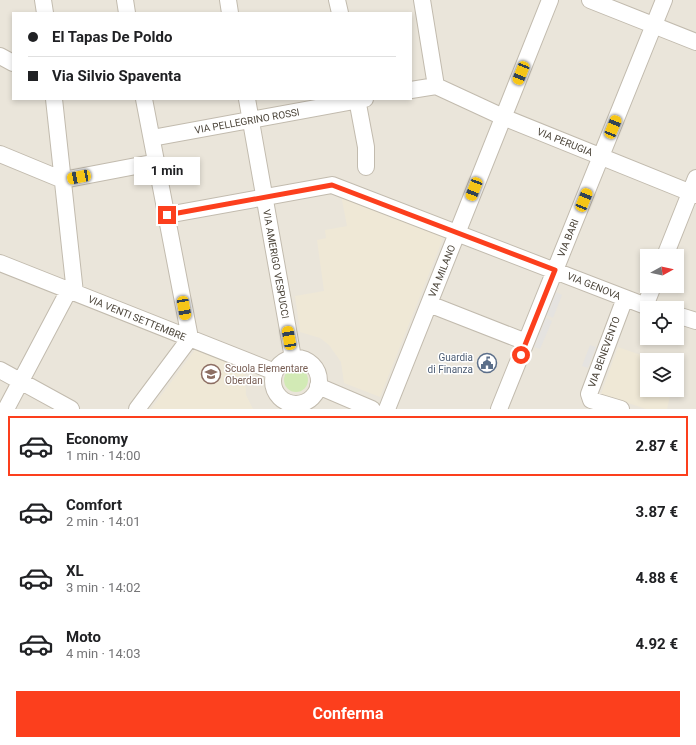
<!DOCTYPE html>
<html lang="it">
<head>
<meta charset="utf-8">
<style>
	body { margin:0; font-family:Roboto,sans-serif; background:#f6f6f6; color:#202124; height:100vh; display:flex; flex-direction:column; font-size:15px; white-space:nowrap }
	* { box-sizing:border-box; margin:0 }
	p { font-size:13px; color:#757577 }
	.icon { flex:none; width:22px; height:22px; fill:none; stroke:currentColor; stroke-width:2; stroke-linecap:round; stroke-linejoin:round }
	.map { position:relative; height:409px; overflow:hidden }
	.sheet { display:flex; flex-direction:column; background:#fff; flex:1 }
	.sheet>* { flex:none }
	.banner { position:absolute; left:12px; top:12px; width:400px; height:88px; border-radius:0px; box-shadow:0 2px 6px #0003; display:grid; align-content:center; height:88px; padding:0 16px; background:#fff }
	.needle { width:26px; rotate:82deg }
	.controls { position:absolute; left:640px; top:249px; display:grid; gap:8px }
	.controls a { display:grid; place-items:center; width:44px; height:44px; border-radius:0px; background:#fff; box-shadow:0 2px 6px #0003; font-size:20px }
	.end { position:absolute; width:18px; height:18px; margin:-9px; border:5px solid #fc3f1d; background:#fff; box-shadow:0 0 0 2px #fff }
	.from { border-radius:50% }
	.bubble { position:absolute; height:28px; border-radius:0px; background:#fff; box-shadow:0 2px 6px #0003; font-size:13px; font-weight:700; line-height:28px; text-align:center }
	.car { position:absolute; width:12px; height:24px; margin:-12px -6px; border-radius:5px; box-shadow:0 0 3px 1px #0007; background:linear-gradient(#f5c518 24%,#345 0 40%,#f5c518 0 76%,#345 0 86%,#f5c518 0) }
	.banner b { display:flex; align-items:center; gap:14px; height:38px; font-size:15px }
	.banner b+b { border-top:1px solid #e0e0e0 }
	.banner i { width:10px; height:10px; background:#202124 }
	ul { padding:7px 0 0; list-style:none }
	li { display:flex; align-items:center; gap:12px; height:60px; margin:0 8px 6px; padding:0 8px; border:2px solid transparent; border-radius:0px }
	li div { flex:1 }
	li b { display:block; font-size:15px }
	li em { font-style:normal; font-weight:700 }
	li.active { border-color:#fc3f1d }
	li>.icon { width:36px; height:36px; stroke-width:1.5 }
	.cta { display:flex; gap:8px; margin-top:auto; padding:8px 16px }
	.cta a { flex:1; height:46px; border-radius:0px; background:#fc3f1d; color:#fff; font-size:16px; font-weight:700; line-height:46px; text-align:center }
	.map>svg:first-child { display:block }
	.residential { fill:#eae5da; fill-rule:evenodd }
	.education { fill:#efe8d6 }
	.green { fill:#d2eab5 }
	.parking { fill:#e5e3e0 }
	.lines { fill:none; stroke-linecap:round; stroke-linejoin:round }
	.minor-casing { stroke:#c2bbae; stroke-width:18 }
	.minor { stroke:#fff; stroke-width:16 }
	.route { stroke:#fc3f1d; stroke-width:5 }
	.labels { text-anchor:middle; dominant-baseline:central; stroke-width:3; stroke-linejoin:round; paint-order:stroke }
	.street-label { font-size:10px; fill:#4b4439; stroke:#fff }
	.service-label { font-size:10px; fill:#4e5e75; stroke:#fff; text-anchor:end }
	.education-label { font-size:10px; fill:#785e54; stroke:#fff; text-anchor:start }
</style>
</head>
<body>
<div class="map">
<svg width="696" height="409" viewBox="0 0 696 409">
	<rect width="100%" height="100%" fill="#f6f3ec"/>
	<path class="residential" d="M 0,0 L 696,0 L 696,409 L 0,409 ZM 13,13 L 411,13 L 411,99 L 13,99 ZM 647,256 L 677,256 L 677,286 L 647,286 ZM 647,308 L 677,308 L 677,338 L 647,338 ZM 647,360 L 677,360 L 677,390 L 647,390 Z"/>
	<path class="education" d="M 341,195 L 444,236 L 380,397 L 344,383 L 341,362 L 329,345 L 320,338 L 300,332 L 295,296 L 324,291 L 317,240 L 326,238 L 325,230 L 347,226 Z
		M 618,347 L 655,360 L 647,360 L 647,390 L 662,390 L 662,393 L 670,396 L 667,409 L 646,409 L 601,394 Z
		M 195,350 L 245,369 L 246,395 L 253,409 L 151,409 Z"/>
	<path class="green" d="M284 380a12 12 0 1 1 24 0a12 12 0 1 1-24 0Z"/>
	<path class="parking" d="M 556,292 L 562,295 L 553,318 L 547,315 Z
		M 546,318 L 552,321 L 540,349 L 534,347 Z
		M 590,345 L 596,347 L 588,368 L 582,366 Z"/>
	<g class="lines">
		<defs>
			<path id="minor" d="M 43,0 L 45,13
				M 125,0 L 127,13
				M 228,0 L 230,13
				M 337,0 L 340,13
				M 422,0 L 436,86
				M 590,0 L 696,42
				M 0,56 L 13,63
				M 436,86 L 503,117 L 696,195
				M 411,90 L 436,86
				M 54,99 L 75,293
				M 247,99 L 293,358
				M 357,99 L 366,147 L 366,167
				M 152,138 L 365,99
				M 0,154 L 63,180 L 157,162
				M 167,215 L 332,185 L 651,308
				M 665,256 L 696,178
				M 0,263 L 275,372
				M 429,304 L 526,342
				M 645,306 L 653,286
				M 677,315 L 696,321
				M273 381a23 23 0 1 1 46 0a23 23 0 1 1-46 0Z
				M 0,370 L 71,409
				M 318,386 L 372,409
				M 6,409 L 69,290
				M 137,409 L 190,338 L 144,99
				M 387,409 L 550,0
				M 499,409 L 664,0
				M 621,409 L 591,400 L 589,394 L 625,298"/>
		</defs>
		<use href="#minor" class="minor-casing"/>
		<use href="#minor" class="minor"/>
	</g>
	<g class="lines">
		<path class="route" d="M 167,215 L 332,185 L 555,270 L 521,355"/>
	</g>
	<defs>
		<symbol id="civic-ring" viewBox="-11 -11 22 22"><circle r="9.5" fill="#fff" stroke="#5c6f8a" stroke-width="1.5"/><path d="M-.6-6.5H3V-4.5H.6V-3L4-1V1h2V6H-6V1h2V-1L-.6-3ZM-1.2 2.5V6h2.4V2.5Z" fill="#5c6f8a"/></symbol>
		<symbol id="school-ring" viewBox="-11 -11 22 22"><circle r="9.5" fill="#fff" stroke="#8d6e63" stroke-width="1.5"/><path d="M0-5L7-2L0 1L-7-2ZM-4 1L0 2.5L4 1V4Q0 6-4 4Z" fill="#8d6e63"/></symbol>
	</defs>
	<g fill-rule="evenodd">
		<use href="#civic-ring" x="476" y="352" width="22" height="22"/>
		<use href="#school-ring" x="200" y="363" width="22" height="22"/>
	</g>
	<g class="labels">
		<g class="street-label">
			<text transform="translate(247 121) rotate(-10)">VIA PELLEGRINO ROSSI</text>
			<text transform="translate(565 142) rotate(22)">VIA PERUGIA</text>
			<text transform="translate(568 238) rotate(-68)">VIA BARI</text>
			<text transform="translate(276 264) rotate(80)">VIA AMERIGO VESPUCCI</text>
			<text transform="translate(442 271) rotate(-68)">VIA MILANO</text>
			<text transform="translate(594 286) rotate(22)">VIA GENOVA</text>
			<text transform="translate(137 318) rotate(22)">VIA VENTI SETTEMBRE</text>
			<text transform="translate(604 352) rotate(-70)">VIA BENEVENTO</text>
		</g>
		<g class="service-label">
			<text x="473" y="357">Guardia<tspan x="473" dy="12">di Finanza</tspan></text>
		</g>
		<g class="education-label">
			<text x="225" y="368">Scuola Elementare<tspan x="225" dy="12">Oberdan</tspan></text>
		</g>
	</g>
</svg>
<div class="controls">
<a><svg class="needle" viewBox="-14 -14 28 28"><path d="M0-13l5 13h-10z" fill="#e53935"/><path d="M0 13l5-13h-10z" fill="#757577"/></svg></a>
<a><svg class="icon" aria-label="locate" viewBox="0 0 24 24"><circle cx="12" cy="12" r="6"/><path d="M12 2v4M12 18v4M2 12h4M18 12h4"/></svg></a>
<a><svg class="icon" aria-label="layers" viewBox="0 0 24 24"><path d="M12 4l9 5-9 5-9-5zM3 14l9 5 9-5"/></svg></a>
</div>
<i class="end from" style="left:521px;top:355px"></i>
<i class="end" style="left:167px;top:215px"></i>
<div class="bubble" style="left:134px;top:157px;width:66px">1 min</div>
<i class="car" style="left:521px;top:73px;rotate:202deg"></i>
<i class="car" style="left:613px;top:127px;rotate:22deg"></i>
<i class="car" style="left:79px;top:177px;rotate:259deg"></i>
<i class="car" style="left:474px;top:189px;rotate:201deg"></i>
<i class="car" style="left:584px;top:200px;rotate:22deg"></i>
<i class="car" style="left:184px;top:308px;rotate:170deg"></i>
<i class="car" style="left:289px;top:338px;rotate:350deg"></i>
<div class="banner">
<b><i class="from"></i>El Tapas De Poldo</b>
<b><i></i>Via Silvio Spaventa</b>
</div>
</div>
<section class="sheet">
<ul>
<li class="active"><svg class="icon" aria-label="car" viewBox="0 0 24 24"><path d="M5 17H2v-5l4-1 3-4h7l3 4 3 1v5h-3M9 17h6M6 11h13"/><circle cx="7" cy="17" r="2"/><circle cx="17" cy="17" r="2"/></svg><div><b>Economy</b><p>1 min · 14:00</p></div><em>2.87 €</em></li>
<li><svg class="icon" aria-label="car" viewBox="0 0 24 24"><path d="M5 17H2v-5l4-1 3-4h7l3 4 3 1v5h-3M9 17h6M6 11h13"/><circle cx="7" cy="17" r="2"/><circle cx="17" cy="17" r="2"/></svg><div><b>Comfort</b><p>2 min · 14:01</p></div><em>3.87 €</em></li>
<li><svg class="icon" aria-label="car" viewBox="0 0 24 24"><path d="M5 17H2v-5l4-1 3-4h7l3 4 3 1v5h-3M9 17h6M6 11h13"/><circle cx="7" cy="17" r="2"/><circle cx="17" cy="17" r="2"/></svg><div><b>XL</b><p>3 min · 14:02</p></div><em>4.88 €</em></li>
<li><svg class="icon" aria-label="car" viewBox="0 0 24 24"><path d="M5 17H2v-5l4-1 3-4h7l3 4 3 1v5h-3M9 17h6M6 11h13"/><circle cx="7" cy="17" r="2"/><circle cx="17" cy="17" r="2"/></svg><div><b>Moto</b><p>4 min · 14:03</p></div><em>4.92 €</em></li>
</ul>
<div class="cta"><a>Conferma</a></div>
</section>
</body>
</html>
